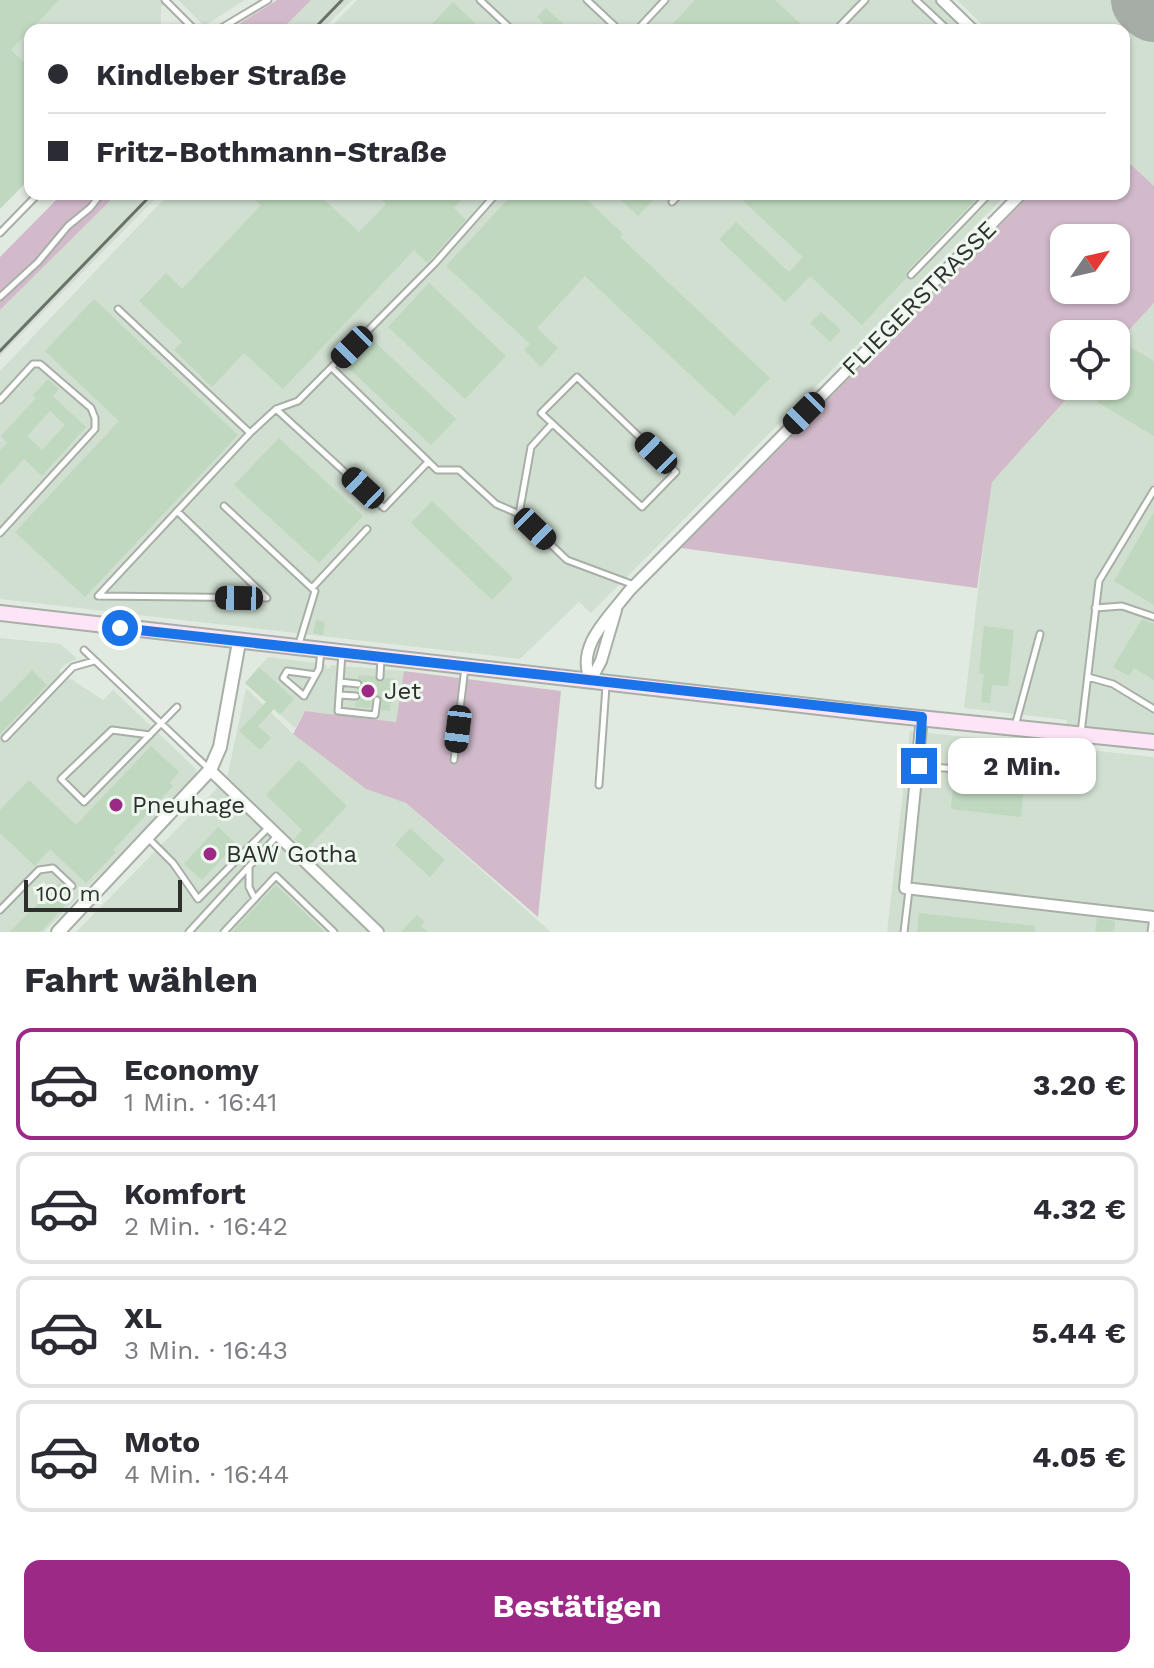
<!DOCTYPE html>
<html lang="de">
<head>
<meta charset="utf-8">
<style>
	body { margin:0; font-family:"Work Sans",sans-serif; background:#f2f2f3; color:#2b2b33; height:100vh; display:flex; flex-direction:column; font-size:30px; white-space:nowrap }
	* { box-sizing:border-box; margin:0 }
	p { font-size:26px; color:#7c7c81 }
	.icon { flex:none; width:44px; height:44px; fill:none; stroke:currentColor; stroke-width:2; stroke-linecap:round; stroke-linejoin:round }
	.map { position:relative; height:932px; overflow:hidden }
	.sheet { display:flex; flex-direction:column; background:#fff; flex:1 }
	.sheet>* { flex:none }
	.guide { position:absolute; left:24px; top:24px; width:1106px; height:176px; border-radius:16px; box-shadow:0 2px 6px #0004; display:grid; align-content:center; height:176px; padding:0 24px; background:#fff }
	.needle { width:52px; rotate:56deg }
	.tools { position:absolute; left:1050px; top:224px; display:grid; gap:16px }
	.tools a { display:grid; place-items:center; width:80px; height:80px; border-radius:16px; background:#fff; box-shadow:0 2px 6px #0004; font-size:40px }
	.scale { position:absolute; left:24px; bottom:20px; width:158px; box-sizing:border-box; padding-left:8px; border:4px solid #2d302d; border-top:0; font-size:22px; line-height:28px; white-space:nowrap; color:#2d302d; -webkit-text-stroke:6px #eff8ee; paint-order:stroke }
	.end { position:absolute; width:36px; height:36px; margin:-18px; border:10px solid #1a73e8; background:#fff; box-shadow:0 0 0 4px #fff }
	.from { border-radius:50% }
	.bubble { position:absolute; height:56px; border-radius:16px; background:#fff; box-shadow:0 2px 6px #0004; font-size:26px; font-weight:700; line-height:56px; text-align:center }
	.car { position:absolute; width:24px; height:48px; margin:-24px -12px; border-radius:10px; box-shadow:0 0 6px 2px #0007; background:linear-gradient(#222 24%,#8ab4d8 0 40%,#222 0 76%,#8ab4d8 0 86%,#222 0) }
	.guide b { display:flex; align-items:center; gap:28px; height:76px; font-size:30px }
	.guide b+b { border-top:2px solid #e1e1e2 }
	.guide i { width:20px; height:20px; background:#2b2b33 }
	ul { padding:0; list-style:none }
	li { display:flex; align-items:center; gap:24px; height:112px; margin:0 16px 12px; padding:0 8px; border:4px solid #e1e1e2; border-radius:16px }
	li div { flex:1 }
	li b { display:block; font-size:30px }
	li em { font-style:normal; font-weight:700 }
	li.current { border-color:#9c2986 }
	li>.icon { width:72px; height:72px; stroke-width:1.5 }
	h2 { padding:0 24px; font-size:36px; line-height:96px }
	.button { display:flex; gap:16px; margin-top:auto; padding:16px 24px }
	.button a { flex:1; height:92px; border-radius:16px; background:#9c2986; color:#fff; font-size:32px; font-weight:700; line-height:92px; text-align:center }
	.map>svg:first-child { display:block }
	.built { fill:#d1dfd1 }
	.green { fill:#d2bacb; fill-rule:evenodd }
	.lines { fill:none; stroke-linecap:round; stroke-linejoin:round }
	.runway { stroke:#a6ada6; stroke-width:72 }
	.building { fill:#bfd8bf; fill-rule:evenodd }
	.service-casing { stroke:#a7afa7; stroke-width:9 }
	.minor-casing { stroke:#a7afa7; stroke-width:14 }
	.tertiary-casing { stroke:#a7afa7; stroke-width:16 }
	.secondary-casing { stroke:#a7afa7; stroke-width:18 }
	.service { stroke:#fff; stroke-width:5 }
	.minor { stroke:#fff; stroke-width:10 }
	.tertiary { stroke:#fff; stroke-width:12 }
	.secondary { stroke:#fde4f6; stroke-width:14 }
	.rail { stroke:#6b706b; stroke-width:3 }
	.route { stroke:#1a73e8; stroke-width:10 }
	.poi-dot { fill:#9c2986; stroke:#eff8ee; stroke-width:3 }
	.labels { text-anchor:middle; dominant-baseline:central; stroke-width:6; stroke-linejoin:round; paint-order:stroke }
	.street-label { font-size:24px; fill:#2d302d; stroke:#eff8ee }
	.poi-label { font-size:24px; fill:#2d302d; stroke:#eff8ee; text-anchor:start }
</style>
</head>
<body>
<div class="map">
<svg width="1154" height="932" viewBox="0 0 1154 932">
	<rect width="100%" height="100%" fill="#e1eae1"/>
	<path class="built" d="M 0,0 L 168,0 L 161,7 L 161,30 L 30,30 L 30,178 L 0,209 Z
		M 178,0 L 245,0 L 204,26 Z
		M 311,0 L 352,0 L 322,30 L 281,30 Z
		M 357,0 L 936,0 L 968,30 L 328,30 Z
		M 957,0 L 1154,0 L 1154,186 L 1124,158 L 1124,30 L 988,30 Z
		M 117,194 L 160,194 L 0,356 L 0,310 Z
		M 169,194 L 1007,194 L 591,613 L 579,602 L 520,659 L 0,599 L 0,371 Z
		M 1154,303 L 1154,735 L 1067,725 L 1067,720 L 964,708 L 991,482 L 1078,386 L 1116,386 L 1116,344 Z
		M 0,638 L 61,644 L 77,659 L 64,665 L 59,671 L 103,700 L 113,690 L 197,770 L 194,778 L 44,932 L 0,932 Z
		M 268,657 L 325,664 L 328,669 L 331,665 L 404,671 L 396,722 L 305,711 L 295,728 L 245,683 Z
		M 246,688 L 293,734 L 366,789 L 406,803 L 551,932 L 76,932 L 227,778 Z
		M 910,731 L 1154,757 L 1154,932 L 887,932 Z"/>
	<path class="green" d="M 277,0 L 311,0 L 281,30 L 229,30 Z
		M 1124,158 L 1154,186 L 1154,303 L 1116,344 L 1116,334 L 1064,334 L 1064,386 L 1078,386 L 992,482 L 977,588 L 681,548 L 1027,198 L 1047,194 L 1124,194 ZM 1116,238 L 1116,290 L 1064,290 L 1064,238 Z
		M 62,194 L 117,194 L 0,310 L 0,257 Z
		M 404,671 L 561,691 L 538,917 L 406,803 L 366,789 L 293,734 L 305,711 L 396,722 Z"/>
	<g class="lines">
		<path class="runway" d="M 1147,0 L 1154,6"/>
	</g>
	<path class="building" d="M 0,0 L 59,0 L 11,50 L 30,68 L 30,178 L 0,209 Z
		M 695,0 L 775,0 L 807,30 L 667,30 Z
		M 453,2 L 482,30 L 426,30 Z
		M 546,8 L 570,30 L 550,30 L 537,17 Z
		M 249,194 L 318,194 L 359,232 L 386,204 L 376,194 L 467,194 L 454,208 L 466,220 L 427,263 L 414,250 L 283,389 L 244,353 L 212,387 L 174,350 L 182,342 L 139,301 L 166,273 L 182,289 L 261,205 Z
		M 504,194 L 581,194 L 623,234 L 620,237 L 770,378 L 734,416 L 585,276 L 537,328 L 558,348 L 541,367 L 524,350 L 530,344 L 446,266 L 509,198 Z
		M 615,194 L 659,194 L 638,216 Z
		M 736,194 L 981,194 L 907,271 L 906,278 L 862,325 L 810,276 L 785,302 L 719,239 L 736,222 L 789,272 L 803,257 Z
		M 429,283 L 506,356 L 465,399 L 388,327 Z
		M 94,299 L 238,435 L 85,597 L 15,532 L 119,421 L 45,351 Z
		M 821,312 L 841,330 L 830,342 L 810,323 Z
		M 372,339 L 456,419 L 431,445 L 346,366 Z
		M 1130,347 L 1154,361 L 1154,436 L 1097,402 L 1107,386 L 1116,386 L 1116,371 Z
		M 48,379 L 59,389 L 53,396 L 86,427 L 42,476 L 24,459 L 0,485 L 0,450 L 7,443 L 1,436 L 36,398 L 33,395 ZM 50,411 L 65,425 L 42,450 L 27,436 Z
		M 279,438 L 363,516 L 319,563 L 234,485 Z
		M 432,501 L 513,578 L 492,600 L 411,523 Z
		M 1154,512 L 1154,605 L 1114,581 Z
		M 1142,619 L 1154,624 L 1154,680 L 1134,668 L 1129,676 L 1113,667 Z
		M 316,620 L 325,622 L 323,635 L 313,633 Z
		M 984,626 L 1014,630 L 1008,686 L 992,685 L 990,703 L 981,702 L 984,674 L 979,673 Z
		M 259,667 L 294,699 L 280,715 L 274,709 L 258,726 L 271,738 L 260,750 L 239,731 L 266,702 L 245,683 Z
		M 32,670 L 47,685 L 0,734 L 0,703 Z
		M 359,675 L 375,676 L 379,682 L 385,678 L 394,679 L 390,711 L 381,710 L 382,699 L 377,695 L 372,697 L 370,708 L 355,707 L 356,701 L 361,697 L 357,689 L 363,684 L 358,678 Z
		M 151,746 L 179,772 L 170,783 L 173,786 L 113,850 L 116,852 L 86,883 L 50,849 L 35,866 L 0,833 L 0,810 L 29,780 L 76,825 Z
		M 978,746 L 1015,750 L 1011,783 L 1024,785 L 1021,817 L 951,809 L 954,777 L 974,779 Z
		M 299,760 L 347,806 L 305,850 L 294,839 L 302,830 L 266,795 Z
		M 218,827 L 236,844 L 202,880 L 184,864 Z
		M 410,828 L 445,860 L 430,877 L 395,845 Z
		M 60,883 L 73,896 L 41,932 L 9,932 Z
		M 276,885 L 306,914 L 325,932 L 232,932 Z
		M 919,913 L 1035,926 L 1035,932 L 917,932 Z
		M 417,915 L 425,922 L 421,926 L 428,932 L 401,932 Z
		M 1097,918 L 1115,921 L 1114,932 L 1095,932 Z"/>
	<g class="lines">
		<defs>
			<path id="service" d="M 165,0 L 195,30
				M 480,0 L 512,30
				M 587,0 L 619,30
				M 916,0 L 948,30
				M 218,30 L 268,0
				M 637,30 L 665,0
				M 836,30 L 865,0
				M 672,202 L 680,194
				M 0,233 L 38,194
				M 911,275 L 989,194
				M 0,297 L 38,262 L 68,226 L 90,208 L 101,194
				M 118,309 L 250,433
				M 332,368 L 437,470 L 459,470 L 496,504 L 519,514 L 567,560 L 634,585
				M 577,377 L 676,472 L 642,507 L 541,413 Z
				M 0,400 L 33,364 L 40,364 L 91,408 L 95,418 L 95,429 L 0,533
				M 276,409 L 384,508 L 428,462
				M 224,506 L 315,591 L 298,647
				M 519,514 L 531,447 L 552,424
				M 312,588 L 367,529
				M 98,596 L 250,433 L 276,409 L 298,401 L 435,263 L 496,194
				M 98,596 L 267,598 L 177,511
				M 1095,608 L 1122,606 L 1154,617
				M 84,650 L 208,768
				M 342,653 L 338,711 L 375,715 L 377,700
				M 316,675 L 287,671 L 283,678 L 304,696 L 319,669 L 321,651
				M 380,677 L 381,658
				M 1088,677 L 1113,684 L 1154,709
				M 340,682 L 358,684
				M 339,695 L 356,696
				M 1015,726 L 1040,634
				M 1081,733 L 1099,581 L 1154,490
				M 150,735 L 112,730 L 61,779 L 84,802 L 177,707
				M 5,738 L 73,667 L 94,661
				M 454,760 L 465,667
				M 919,766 L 970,770
				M 599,785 L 606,686
				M 149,839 L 173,863 L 198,899 L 268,828
				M 249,868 L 249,887 L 255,899
				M 0,910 L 39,870 L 53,868 L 72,886
				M 189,932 L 277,836
				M 224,932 L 276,876 L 334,932
				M 904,932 L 909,890
				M 1151,932 L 1153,917"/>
			<path id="minor" d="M 942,0 L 973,30
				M 591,680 C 574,647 611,615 629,591 L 1021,194
				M 591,680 L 601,661 L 616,610
				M 922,717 L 905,888 L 1154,917
				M 210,770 L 378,932"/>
			<path id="tertiary" d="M 58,932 L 210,770 L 220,747 L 239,642"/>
			<path id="secondary" d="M 0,613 L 880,714 L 1154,742"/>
		</defs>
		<use href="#service" class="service-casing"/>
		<use href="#minor" class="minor-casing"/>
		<use href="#tertiary" class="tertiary-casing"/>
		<use href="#secondary" class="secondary-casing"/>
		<use href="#service" class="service"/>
		<use href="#minor" class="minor"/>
		<use href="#tertiary" class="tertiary"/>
		<use href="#secondary" class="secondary"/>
		<path class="rail" d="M 313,30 L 342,0
			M 0,351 L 152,194"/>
	</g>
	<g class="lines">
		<path class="route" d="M 120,628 L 922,717 L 919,766"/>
	</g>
	<g class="poi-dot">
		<circle cx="368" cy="691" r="8"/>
		<circle cx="116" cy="805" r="8"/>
		<circle cx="210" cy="854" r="8"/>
	</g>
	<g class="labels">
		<g class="street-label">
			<text transform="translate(919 298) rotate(-45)">FLIEGERSTRASSE</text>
		</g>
		<g class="poi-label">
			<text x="384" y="691">Jet</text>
			<text x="132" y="805">Pneuhage</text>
			<text x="226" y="854">BAW Gotha</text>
		</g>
	</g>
</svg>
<div class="tools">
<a><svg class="needle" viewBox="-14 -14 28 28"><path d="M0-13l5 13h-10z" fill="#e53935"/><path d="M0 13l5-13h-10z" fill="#7c7c81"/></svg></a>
<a><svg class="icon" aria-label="locate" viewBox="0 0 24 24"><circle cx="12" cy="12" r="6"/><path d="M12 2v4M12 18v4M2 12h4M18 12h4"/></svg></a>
</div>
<div class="scale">100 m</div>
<i class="end from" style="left:120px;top:628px"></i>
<i class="end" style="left:919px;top:766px"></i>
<div class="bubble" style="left:948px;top:738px;width:148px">2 Min.</div>
<i class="car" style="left:352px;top:347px;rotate:225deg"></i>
<i class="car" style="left:804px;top:413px;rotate:225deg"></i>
<i class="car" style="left:656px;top:453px;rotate:314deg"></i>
<i class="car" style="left:363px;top:488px;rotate:313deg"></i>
<i class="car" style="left:535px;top:529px;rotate:134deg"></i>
<i class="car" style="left:239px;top:598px;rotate:271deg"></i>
<i class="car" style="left:458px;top:729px;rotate:187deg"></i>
<div class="guide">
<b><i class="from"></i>Kindleber Straße</b>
<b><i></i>Fritz-Bothmann-Straße</b>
</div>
</div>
<section class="sheet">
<h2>Fahrt wählen</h2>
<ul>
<li class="current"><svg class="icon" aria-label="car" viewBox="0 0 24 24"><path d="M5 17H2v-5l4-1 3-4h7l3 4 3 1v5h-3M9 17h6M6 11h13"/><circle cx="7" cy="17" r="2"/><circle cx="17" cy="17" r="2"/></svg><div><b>Economy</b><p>1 Min. · 16:41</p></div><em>3.20 €</em></li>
<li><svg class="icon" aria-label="car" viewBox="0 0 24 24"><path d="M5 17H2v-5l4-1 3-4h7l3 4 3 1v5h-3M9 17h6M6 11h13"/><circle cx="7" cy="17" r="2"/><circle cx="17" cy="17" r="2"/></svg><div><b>Komfort</b><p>2 Min. · 16:42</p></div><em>4.32 €</em></li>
<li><svg class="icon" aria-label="car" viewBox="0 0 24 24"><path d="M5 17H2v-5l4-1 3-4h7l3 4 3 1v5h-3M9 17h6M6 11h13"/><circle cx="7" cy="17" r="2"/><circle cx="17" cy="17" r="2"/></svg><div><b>XL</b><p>3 Min. · 16:43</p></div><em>5.44 €</em></li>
<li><svg class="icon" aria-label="car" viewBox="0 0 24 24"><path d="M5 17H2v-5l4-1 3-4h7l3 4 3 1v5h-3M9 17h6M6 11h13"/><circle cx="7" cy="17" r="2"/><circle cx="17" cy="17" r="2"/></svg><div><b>Moto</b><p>4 Min. · 16:44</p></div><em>4.05 €</em></li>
</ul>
<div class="button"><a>Bestätigen</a></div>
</section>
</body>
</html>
